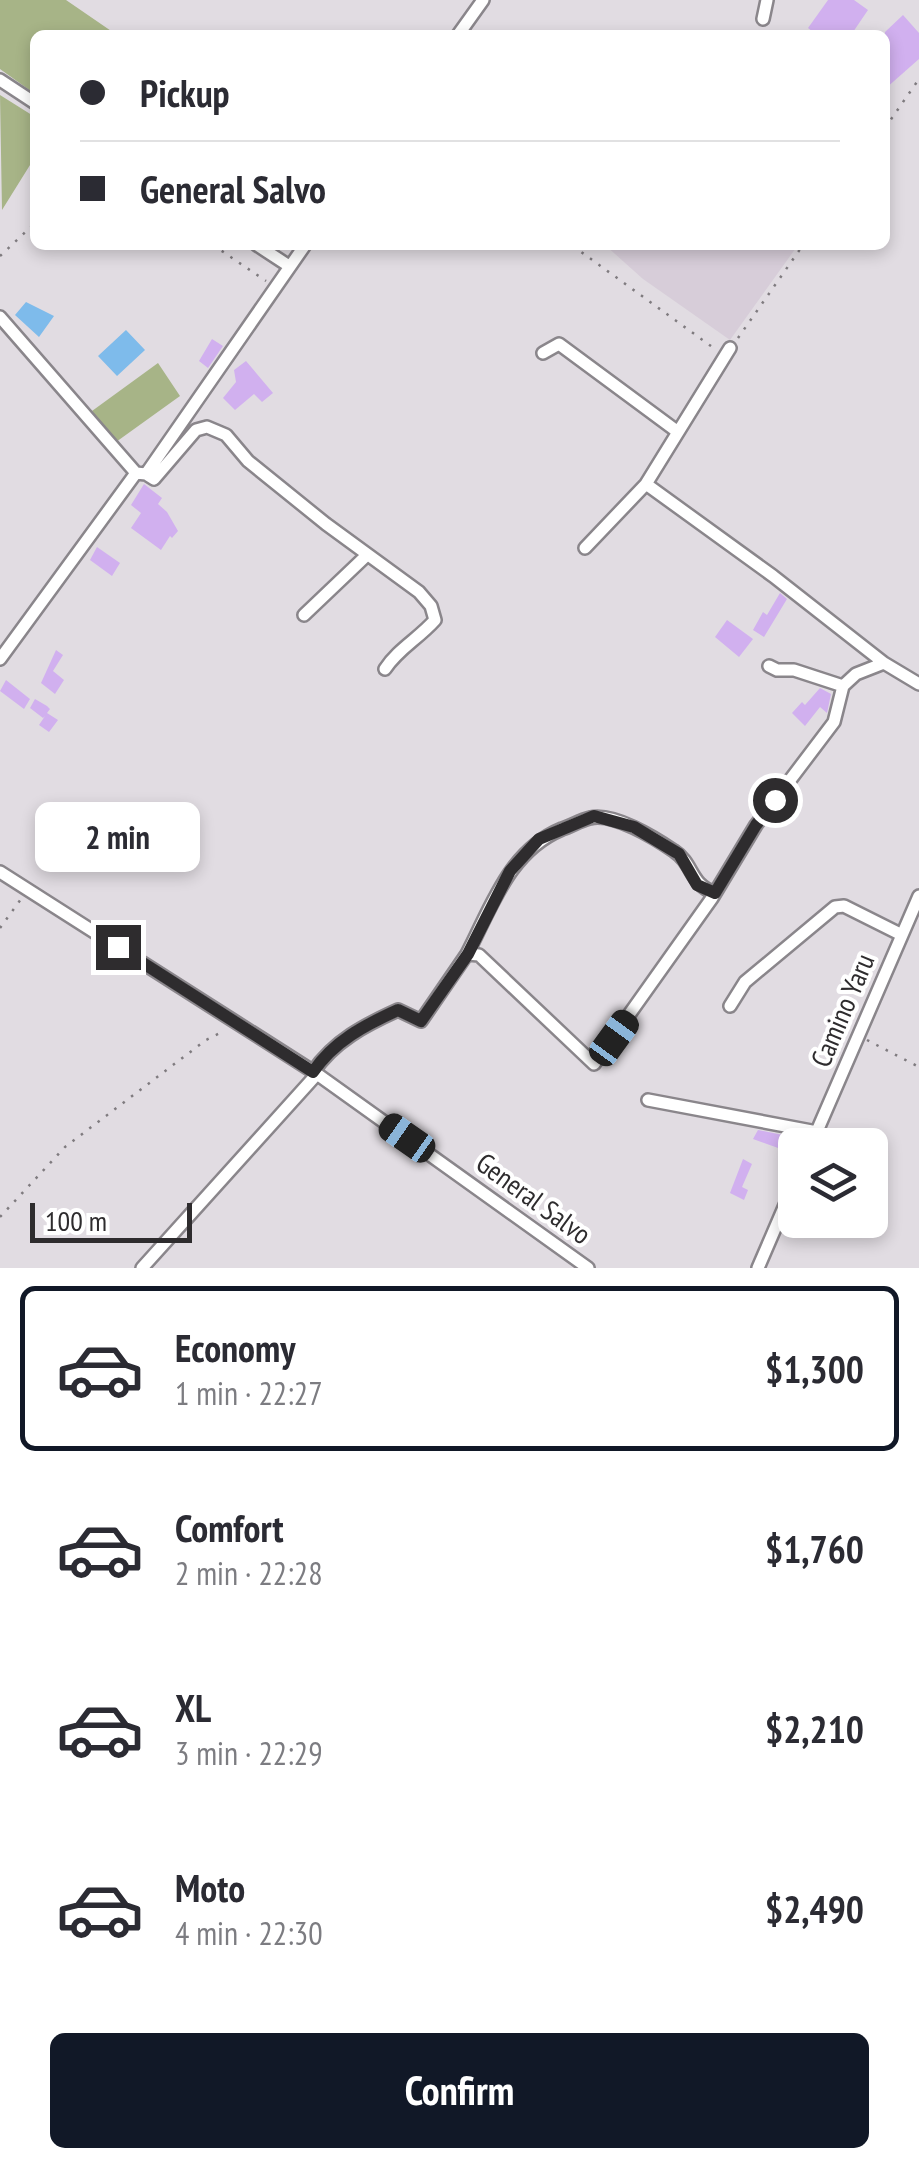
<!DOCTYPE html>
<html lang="en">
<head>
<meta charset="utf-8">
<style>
	body { margin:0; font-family:"PT Sans Narrow",sans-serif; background:#f2f2f3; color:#2b2b33; height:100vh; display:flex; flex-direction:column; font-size:38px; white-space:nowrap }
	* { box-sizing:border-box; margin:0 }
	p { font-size:32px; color:#7c7c81 }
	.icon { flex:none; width:55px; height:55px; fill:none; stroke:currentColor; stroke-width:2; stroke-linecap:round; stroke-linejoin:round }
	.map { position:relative; height:1268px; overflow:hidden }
	.details { display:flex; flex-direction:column; background:#fff; flex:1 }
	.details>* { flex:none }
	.top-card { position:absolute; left:30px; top:30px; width:860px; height:220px; border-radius:15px; box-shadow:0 5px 15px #0003; display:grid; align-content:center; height:220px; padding:0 50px; background:#fff }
	.fabs { position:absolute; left:778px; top:1128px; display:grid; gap:20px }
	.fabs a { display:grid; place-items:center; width:110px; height:110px; border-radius:15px; background:#fff; box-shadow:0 5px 15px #0003; font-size:50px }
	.scale { position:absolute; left:30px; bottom:25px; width:162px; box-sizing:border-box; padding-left:10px; border:5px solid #2e2c2e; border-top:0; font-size:28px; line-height:35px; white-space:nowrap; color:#2e2c2e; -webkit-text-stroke:8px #fff; paint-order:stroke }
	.end { position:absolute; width:45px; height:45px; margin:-22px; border:12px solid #2e2c2e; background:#fff; box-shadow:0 0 0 5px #fff }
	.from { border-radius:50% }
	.bubble { position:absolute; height:70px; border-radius:15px; background:#fff; box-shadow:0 5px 15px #0003; font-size:32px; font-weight:600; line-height:70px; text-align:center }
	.car { position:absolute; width:30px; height:60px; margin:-30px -15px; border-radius:12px; box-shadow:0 0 8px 2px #0007; background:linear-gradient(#222 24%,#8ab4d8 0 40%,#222 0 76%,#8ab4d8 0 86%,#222 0) }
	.top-card b { display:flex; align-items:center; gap:35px; height:95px; font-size:38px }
	.top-card b+b { border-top:2px solid #e1e1e2 }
	.top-card i { width:25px; height:25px; background:#2b2b33 }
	ul { padding:18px 0 0; list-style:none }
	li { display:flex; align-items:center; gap:30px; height:165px; margin:0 20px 15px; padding:0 30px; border:5px solid transparent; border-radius:15px }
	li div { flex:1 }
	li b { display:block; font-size:38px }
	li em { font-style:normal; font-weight:600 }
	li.active { border-color:#111827 }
	li>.icon { width:90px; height:90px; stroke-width:1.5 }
	.cta { display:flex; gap:20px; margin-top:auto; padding:20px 50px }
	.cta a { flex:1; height:115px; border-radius:15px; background:#111827; color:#fff; font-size:40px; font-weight:600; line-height:115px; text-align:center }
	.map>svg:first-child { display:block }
	.built { fill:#d7cdd9 }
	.green { fill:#a7b487 }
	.water { fill:#7ebbeb }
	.building { fill:#d1b0ef }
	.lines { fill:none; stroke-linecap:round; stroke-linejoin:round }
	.minor-casing { stroke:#8a868b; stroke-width:16 }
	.path { stroke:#7f7b7f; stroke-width:2.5; stroke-dasharray:2.5 8; stroke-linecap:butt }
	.minor { stroke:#fff; stroke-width:11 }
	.route { stroke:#2e2c2e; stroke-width:12 }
	.labels { text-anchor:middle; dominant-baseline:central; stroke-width:8; stroke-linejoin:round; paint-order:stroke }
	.street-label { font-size:28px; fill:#2e2c2e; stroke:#fff }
</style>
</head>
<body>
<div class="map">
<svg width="919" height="1268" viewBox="0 0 919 1268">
	<rect width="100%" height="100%" fill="#e1dce2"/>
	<path class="built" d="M 605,245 L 798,245 L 730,340 L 643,279 Z"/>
	<path class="green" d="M 0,0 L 66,0 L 117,35 L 35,35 L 35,94 L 0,69 Z
		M 0,95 L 35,117 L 35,157 L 2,210 Z
		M 158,363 L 180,396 L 116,442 L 92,411 Z"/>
	<path class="water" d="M 26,302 L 54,316 L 39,337 L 15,315 Z
		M 126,330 L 145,350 L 117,376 L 98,356 Z"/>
	<path class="building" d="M 828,0 L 854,0 L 868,10 L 851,35 L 817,35 L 808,28 Z
		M 903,15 L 919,33 L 919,59 L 885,89 L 885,32 Z
		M 212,339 L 223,346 L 208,368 L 199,361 Z
		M 246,361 L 273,393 L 262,402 L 254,394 L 235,410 L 223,398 L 236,382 L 234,370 Z
		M 144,484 L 162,498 L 158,504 L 167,512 L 178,531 L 172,538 L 170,536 L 161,550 L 131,528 L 141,513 L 131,505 Z
		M 97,547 L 120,563 L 112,576 L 90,560 Z
		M 780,593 L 787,599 L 764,637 L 753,630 L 763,612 L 767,615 Z
		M 727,620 L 753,639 L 739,657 L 715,637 Z
		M 56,650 L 63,655 L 53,671 L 64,680 L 55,694 L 41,683 Z
		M 6,680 L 30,699 L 24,709 L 0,691 Z
		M 820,688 L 831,694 L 827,713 L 820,707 L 805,726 L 792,713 L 802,702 L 805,705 Z
		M 35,699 L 47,706 L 50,709 L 47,713 L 58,720 L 49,732 L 39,725 L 45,716 L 43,718 L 30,708 Z
		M 758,1130 L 803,1139 L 802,1145 L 795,1145 L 795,1154 L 753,1139 Z
		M 743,1159 L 752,1164 L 742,1187 L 748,1190 L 744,1200 L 730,1193 Z"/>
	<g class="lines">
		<defs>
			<path id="minor" d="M 763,19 L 767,0
				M 458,35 L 483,0
				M 0,80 L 35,103
				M 257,245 L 289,266
				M 0,317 L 136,473
				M 543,353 L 559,344 L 678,432
				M 146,474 L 154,479 L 196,430 L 207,427 L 226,435 L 248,461 L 326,524 L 419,592 L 431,606 L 435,620 C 418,639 398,649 385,669
				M 646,484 L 730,348
				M 585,548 L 646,484 L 773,576 L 884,663
				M 304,615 L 367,555
				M 0,659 L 136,473 L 146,474 L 305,245
				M 769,666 L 777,670 L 794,670 L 843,686 L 856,674 L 884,663 L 919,684
				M 0,872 L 317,1074 L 588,1268
				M 467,954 C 492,906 509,851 562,829 C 571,826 581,820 590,818 C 613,812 655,838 674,851 C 694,864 689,884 715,893
				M 730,1006 L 745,982 L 835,907 L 844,906 L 902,935
				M 313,1072 C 334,1041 365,1025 398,1010 L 421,1021 L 467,954 L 479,955 L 594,1064 L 712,898 L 756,825 L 834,722 L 843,686
				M 648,1100 L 817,1132
				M 811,1145 L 919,896
				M 142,1268 L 317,1074
				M 758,1268 L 795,1182"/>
		</defs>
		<use href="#minor" class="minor-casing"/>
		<path class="path" d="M 885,128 L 919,79
			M 213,245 L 266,281
			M 573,246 L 715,349
			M 0,256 L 35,223
			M 738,338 L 803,245
			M 0,928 L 21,899
			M 867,1040 L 919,1067
			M 0,1217 L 65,1147 L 206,1040 L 224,1031"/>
		<use href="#minor" class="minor"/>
	</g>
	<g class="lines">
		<path class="route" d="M 118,947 L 313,1072 C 334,1041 365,1025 398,1010 L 421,1021 L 468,954 L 510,871 L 539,839 L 594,816 L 634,827 L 679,854 L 697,885 L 715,893 L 756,825 L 775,800"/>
	</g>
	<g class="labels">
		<g class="street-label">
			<text transform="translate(842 1010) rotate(-67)">Camino Yaru</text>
			<text transform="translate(534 1198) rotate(36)">General Salvo</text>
		</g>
	</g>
</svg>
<div class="fabs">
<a><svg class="icon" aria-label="layers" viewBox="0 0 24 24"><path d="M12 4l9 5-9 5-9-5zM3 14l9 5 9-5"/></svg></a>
</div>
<div class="scale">100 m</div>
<i class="end from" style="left:775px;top:800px"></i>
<i class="end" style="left:118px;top:947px"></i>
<div class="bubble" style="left:35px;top:802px;width:165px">2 min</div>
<i class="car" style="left:614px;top:1038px;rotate:36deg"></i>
<i class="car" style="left:407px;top:1138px;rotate:305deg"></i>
<div class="top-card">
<b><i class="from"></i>Pickup</b>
<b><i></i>General Salvo</b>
</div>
</div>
<section class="details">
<ul>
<li class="active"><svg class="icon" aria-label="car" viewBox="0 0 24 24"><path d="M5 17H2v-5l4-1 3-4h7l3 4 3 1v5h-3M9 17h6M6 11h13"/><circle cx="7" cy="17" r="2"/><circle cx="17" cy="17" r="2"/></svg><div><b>Economy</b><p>1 min · 22:27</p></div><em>$1,300</em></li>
<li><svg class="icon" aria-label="car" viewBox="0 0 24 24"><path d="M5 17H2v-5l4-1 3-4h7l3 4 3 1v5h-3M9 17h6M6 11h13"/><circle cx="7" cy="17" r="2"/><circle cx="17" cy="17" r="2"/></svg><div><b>Comfort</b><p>2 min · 22:28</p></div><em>$1,760</em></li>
<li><svg class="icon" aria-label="car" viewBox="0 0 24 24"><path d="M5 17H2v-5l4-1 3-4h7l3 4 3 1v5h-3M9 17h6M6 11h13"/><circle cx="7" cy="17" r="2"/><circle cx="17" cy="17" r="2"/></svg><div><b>XL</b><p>3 min · 22:29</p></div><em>$2,210</em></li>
<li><svg class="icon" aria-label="car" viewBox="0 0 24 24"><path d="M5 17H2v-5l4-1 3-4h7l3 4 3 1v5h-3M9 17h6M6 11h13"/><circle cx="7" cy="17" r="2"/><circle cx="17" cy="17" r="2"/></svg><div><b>Moto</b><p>4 min · 22:30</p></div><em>$2,490</em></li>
</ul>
<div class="cta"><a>Confirm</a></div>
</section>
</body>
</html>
